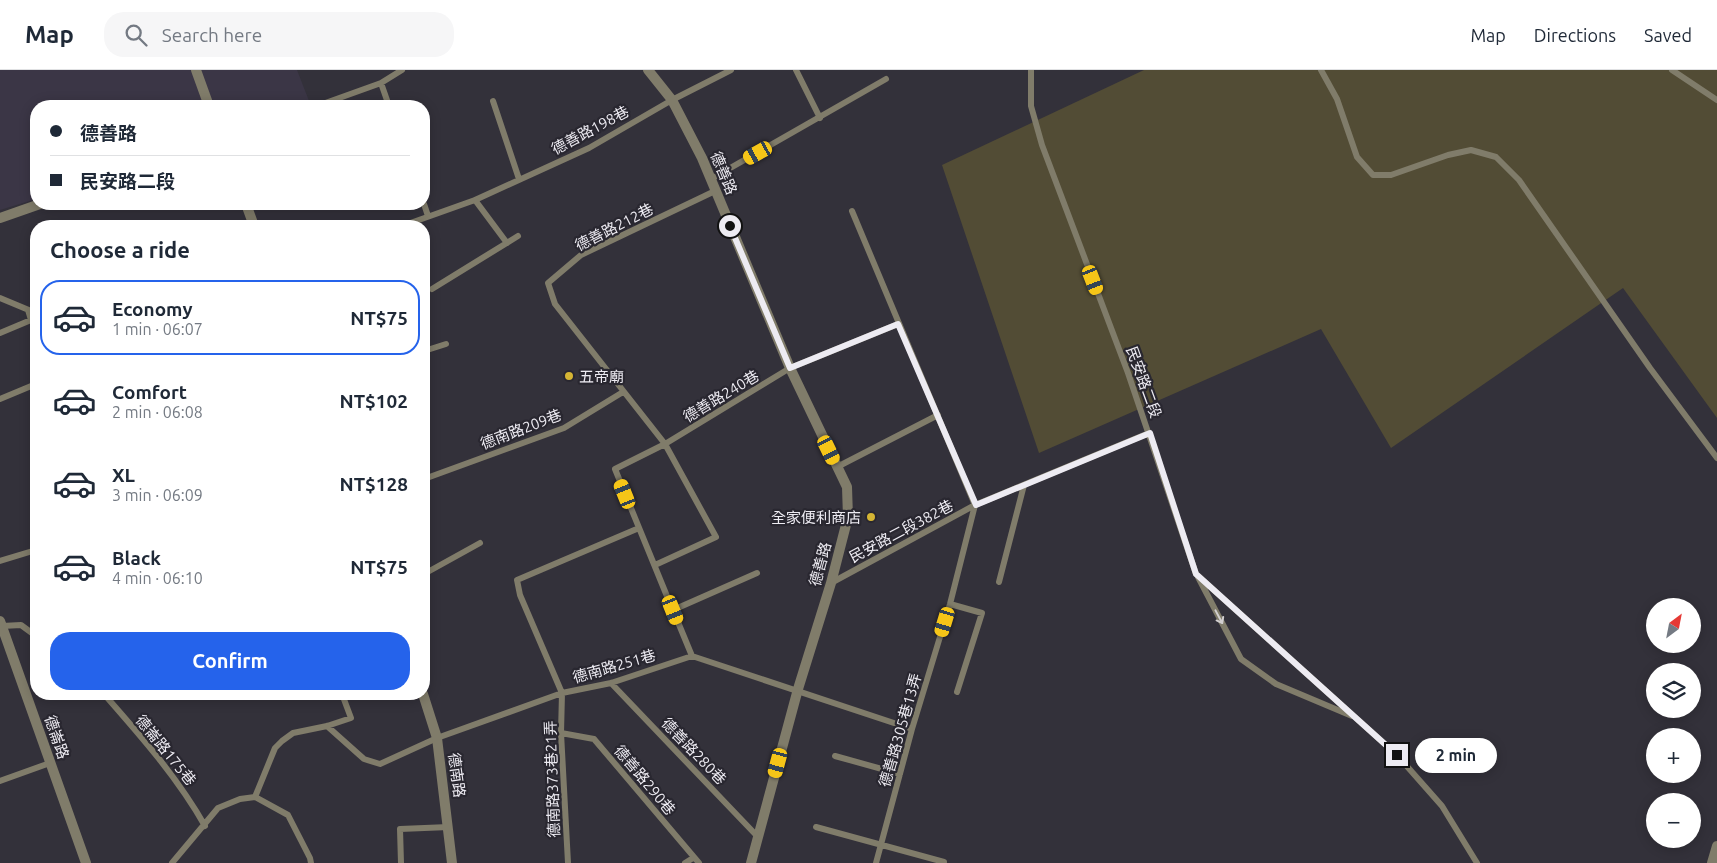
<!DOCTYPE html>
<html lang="en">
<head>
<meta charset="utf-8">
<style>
	body { margin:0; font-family:Ubuntu,"Noto Sans TC",sans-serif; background:#f6f6f7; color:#1f2937; height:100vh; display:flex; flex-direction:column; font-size:19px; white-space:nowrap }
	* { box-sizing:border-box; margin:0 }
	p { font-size:16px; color:#747a83 }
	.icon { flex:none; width:28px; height:28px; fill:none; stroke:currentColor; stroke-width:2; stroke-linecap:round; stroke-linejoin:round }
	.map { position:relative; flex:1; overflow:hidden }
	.panel { position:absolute; left:30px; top:150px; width:400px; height:480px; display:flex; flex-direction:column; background:#fff; border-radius:20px; box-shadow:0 2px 12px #0003 }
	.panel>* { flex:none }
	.guide { position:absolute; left:30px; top:30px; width:400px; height:110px; border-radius:20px; box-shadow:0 2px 12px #0003; display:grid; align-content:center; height:110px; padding:0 20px; background:#fff }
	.needle { width:32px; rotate:32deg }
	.fabs { position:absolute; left:1646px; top:528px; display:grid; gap:10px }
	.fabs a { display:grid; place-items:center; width:55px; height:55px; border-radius:50%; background:#fff; box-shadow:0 2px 12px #0003; font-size:25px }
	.end { position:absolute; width:22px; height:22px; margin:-11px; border:6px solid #edebf2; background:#111; box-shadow:0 0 0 2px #111 }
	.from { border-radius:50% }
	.bubble { position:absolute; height:35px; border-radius:18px; background:#fff; box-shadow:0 2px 12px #0003; font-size:16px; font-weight:600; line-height:35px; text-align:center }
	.car { position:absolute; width:15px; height:30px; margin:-15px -8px; border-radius:6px; box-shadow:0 0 4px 1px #0007; background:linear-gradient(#f5c518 24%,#345 0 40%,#f5c518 0 76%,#345 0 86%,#f5c518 0) }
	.guide b { display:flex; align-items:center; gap:18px; height:48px; font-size:19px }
	.guide b+b { border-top:1px solid #e0e1e3 }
	.guide i { width:12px; height:12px; background:#1f2937 }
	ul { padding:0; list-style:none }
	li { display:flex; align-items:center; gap:15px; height:75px; margin:0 10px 8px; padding:0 10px; border:2px solid transparent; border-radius:20px }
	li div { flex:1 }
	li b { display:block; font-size:19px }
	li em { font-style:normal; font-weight:600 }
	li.selected { border-color:#2563eb }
	li>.icon { width:45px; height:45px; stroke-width:1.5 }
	h2 { padding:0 20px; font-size:22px; line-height:60px }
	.cta { display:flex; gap:10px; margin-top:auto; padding:10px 20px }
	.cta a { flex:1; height:58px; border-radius:20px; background:#2563eb; color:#fff; font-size:20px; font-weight:600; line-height:58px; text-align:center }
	header { display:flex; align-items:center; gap:30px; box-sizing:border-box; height:70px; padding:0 25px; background:#fff; border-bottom:1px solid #e0e1e3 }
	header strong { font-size:24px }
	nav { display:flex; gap:28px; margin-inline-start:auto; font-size:18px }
	.search { width:350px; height:45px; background:#f6f6f7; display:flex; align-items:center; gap:12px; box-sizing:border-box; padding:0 18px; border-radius:20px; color:#747a83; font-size:19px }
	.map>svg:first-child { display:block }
	.built { fill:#3b3646 }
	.green { fill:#524c35 }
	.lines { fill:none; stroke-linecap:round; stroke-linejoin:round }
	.service { stroke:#807c6a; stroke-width:6 }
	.minor { stroke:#807c6a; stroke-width:10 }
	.tertiary { stroke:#807c6a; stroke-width:10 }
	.oneway { stroke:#d2cfd0 }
	.route { stroke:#edebf2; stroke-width:6 }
	.poi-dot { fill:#d5b534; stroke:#292730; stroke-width:2 }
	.labels { text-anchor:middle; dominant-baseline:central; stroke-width:4.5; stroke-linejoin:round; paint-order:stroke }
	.street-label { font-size:15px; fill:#edebf2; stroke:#292730 }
	.poi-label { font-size:15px; fill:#edebf2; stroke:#292730; text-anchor:start }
</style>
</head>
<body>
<header>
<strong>Map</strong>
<div class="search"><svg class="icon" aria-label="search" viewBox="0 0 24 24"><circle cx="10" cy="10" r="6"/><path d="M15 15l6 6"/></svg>Search here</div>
<nav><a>Map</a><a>Directions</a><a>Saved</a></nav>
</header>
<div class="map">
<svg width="1717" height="793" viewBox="0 0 1717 793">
	<rect width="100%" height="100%" fill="#33313a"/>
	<path class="built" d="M 0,0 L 297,0 L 311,36 L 36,36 L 36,129 L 0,140 Z"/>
	<path class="green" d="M 1144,0 L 1717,0 L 1717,348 L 1623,218 L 1391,378 L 1321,259 L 1039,383 L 942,95 Z"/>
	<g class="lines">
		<path class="service" d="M 796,0 L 820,48
			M 1031,0 L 1031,36 L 1042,75 L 1128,303 L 1196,504 L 1397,685 L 1442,736 L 1477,793
			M 1321,0 L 1337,29 L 1357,87 L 1373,105 L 1391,105 L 1448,85 L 1471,80 L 1496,87 L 1519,110 L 1650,298 L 1717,388
			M 1672,0 L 1717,30
			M 381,13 L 389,36
			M 493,31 L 519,109
			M 317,36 L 381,13 L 402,0
			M 711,109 L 886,9
			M 475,130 L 507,173
			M 424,134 L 428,146
			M 852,141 L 975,435 L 950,534 L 912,659 L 876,793
			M 402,156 L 475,130 L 589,78 L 672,30 L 731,0
			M 432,219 L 518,166
			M 0,228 L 36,243
			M 0,263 L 31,250 L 28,240
			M 424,281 L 446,274
			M 0,329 L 36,314
			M 837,397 L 938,345
			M 424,409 L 564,358 L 623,322
			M 0,491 L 36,480
			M 655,495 L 716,467 L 665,374 L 555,234 L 548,213 L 581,185 L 715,121
			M 424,504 L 480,473
			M 1198,507 L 1241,589 L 1276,614 L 1352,646
			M 999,512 L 1024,415
			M 831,513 L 975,435 L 1149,363
			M 950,534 L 982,543 L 957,622
			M 671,536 L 615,399 L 665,374 L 790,298 L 898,254
			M 2,556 L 21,555 L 36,566
			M 692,586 L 673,540 L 757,503
			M 611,613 L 758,767
			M 104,624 C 140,665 178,708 205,756
			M 327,656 L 364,689 L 380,694 L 437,668 L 562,623 L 611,613 L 692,586 L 912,659
			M 561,663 L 594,669 L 699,793
			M 835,686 L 900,704
			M 0,711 L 50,693
			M 255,727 L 275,678 L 282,671 L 293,663 L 327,656 L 351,648 L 342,624
			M 255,727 L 288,745 L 310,788 L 311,793
			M 816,757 L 944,792
			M 172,793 L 218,738 L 240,729 L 255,727
			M 401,793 L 400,759 L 449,757
			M 568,793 L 561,663 L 562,623 L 520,525 L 517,510 L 639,458
			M 685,793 L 693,788"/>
		<path class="minor" d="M 196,0 L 209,36
			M 648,0 L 672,30 L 702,88 L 790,298 L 847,417 L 848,447 L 831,513 L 798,619 L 751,793
			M 246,134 L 254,156
			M 0,148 L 40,134
			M 423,624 L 437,668 L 452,793"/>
		<path class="tertiary" d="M 0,551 L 86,793
			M 1712,793 L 1717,776"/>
	</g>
	<defs><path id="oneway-shaft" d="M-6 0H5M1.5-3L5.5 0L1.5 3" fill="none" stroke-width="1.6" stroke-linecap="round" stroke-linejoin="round" transform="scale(1.25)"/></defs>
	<use class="oneway" href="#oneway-shaft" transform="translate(1219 547) rotate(62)"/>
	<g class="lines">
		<path class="route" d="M 730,156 L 790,298 L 898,254 L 976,435 L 1150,363 L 1196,504 L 1397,685"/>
	</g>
	<g class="poi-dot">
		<circle cx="569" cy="306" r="5"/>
		<circle cx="871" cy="447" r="5"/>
	</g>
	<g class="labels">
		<g class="street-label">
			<text transform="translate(590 60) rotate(-28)">德善路198巷</text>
			<text transform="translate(724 103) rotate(67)">德善路</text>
			<text transform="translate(614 157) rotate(-27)">德善路212巷</text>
			<text transform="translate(1144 312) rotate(70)">民安路二段</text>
			<text transform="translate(721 326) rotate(-31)">德善路240巷</text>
			<text transform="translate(521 359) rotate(-21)">德南路209巷</text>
			<text transform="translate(901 461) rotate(-28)">民安路二段382巷</text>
			<text transform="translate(820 494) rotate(-75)">德善路</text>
			<text transform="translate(614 596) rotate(-16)">德南路251巷</text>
			<text transform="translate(900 660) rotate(-74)">德善路305巷13弄</text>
			<text transform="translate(57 667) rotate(71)">德崙路</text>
			<text transform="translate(166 680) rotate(51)">德崙路175巷</text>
			<text transform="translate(694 681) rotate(46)">德善路280巷</text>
			<text transform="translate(457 705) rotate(82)">德南路</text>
			<text transform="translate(552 709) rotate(-92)">德南路373巷21弄</text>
			<text transform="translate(645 710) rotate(50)">德善路290巷</text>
		</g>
		<g class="poi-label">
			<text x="579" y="306">五帝廟</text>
			<text x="861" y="447" text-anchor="end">全家便利商店</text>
		</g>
	</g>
</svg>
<div class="fabs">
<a><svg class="needle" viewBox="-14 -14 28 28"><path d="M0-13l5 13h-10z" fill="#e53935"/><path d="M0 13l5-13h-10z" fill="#747a83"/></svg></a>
<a><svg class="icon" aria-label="layers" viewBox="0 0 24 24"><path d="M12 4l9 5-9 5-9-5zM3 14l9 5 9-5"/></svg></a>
<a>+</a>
<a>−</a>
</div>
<i class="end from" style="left:730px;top:156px"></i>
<i class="end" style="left:1397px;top:685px"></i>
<div class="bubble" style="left:1415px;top:668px;width:82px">2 min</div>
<i class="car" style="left:758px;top:83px;rotate:241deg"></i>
<i class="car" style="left:1093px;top:210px;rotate:159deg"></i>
<i class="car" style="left:829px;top:380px;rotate:154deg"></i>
<i class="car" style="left:625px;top:424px;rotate:338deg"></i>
<i class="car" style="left:673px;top:540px;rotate:158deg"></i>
<i class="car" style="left:945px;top:552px;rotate:197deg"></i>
<i class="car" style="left:778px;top:693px;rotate:195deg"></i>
<div class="guide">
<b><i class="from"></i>德善路</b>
<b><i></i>民安路二段</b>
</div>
<section class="panel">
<h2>Choose a ride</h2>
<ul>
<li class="selected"><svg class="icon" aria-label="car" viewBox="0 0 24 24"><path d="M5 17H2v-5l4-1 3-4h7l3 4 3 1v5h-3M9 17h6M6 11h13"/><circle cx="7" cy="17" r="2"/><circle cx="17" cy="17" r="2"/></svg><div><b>Economy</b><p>1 min · 06:07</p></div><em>NT$75</em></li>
<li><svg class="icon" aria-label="car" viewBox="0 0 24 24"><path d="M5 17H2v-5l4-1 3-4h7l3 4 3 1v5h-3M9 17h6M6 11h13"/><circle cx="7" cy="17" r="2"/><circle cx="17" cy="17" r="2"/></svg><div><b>Comfort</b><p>2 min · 06:08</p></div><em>NT$102</em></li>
<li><svg class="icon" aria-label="car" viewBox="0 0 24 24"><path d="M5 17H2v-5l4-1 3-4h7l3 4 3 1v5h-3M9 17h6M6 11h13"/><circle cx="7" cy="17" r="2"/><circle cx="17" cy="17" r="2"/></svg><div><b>XL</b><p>3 min · 06:09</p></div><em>NT$128</em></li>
<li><svg class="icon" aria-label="car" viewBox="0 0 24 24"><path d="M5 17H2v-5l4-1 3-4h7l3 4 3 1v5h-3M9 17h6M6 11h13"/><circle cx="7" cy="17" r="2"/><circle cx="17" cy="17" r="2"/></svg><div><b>Black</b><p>4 min · 06:10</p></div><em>NT$75</em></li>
</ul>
<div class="cta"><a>Confirm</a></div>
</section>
</div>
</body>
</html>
